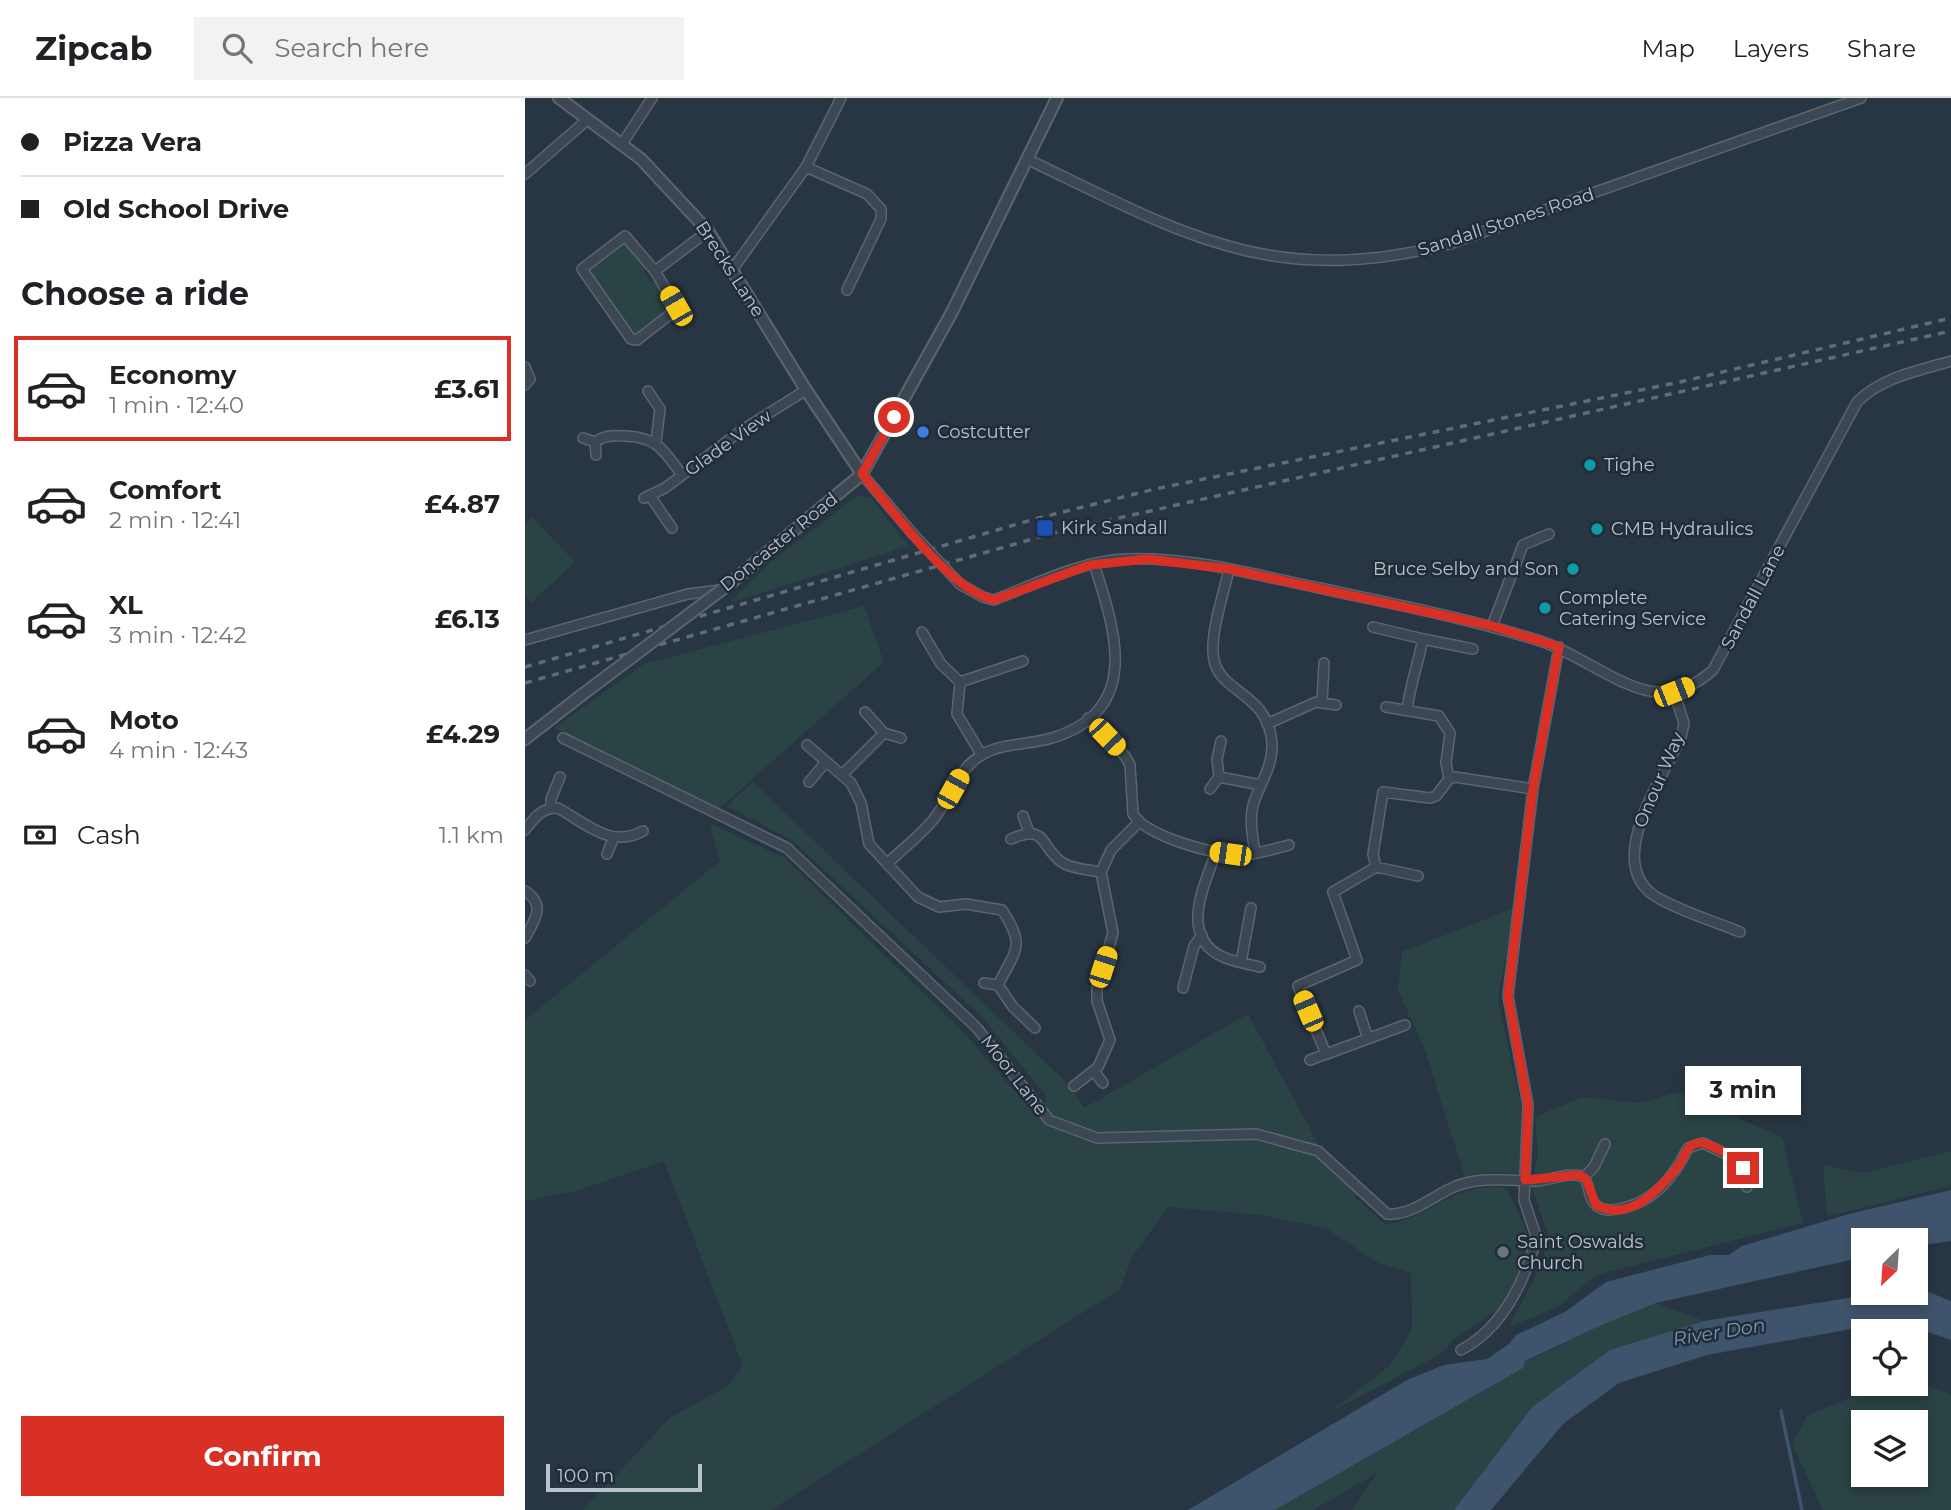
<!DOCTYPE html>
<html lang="en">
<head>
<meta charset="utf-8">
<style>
	body { margin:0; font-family:Montserrat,sans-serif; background:#f2f2f2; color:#202124; height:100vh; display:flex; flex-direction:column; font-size:26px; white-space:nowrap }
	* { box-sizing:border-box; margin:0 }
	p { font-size:23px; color:#757577 }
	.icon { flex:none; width:38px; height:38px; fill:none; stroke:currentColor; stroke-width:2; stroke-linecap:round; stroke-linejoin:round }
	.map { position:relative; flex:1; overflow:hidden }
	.sheet { display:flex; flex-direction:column; background:#fff; width:525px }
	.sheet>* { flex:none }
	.banner { display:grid; align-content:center; height:154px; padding:0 21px; background:#fff }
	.needle { width:46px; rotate:205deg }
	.controls { position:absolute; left:1326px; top:1130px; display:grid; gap:14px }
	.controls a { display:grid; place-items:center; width:77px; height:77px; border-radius:0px; background:#fff; box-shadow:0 4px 10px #0003; font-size:35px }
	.scale { position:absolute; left:21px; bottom:18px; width:156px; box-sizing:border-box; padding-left:7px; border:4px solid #bac2cd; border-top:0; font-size:19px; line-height:24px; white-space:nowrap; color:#bac2cd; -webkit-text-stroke:5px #212c39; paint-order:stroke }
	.end { position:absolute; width:32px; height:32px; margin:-16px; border:9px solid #d93025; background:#fff; box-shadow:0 0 0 4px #fff }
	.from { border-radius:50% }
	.bubble { position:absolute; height:49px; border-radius:0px; background:#fff; box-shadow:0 4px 10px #0003; font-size:23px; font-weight:700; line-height:49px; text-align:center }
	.car { position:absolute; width:21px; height:42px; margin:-21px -10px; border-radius:9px; box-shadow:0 0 5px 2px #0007; background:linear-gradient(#f5c518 24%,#345 0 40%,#f5c518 0 76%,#345 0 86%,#f5c518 0) }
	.banner b { display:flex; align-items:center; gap:24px; height:66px; font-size:26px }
	.banner b+b { border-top:2px solid #e0e0e0 }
	.banner i { width:18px; height:18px; background:#202124 }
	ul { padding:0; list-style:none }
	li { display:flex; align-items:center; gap:21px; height:105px; margin:0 14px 10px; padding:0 7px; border:4px solid transparent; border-radius:0px }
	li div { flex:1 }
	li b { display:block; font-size:26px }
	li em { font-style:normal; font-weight:700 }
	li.current { border-color:#d93025 }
	li>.icon { width:63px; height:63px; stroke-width:1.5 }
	h2 { padding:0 21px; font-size:32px; line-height:84px }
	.pay { display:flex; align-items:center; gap:18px; height:77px; padding:0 21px; font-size:26px }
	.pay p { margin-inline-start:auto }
	.button { display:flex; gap:14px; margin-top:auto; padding:14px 21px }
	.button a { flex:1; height:80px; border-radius:0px; background:#d93025; color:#fff; font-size:28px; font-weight:700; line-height:80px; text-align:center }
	header { display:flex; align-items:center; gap:42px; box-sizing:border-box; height:98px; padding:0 35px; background:#fff; border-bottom:2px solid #e0e0e0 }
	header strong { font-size:33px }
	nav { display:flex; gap:38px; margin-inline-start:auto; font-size:24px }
	.search { width:490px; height:63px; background:#f2f2f2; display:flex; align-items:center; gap:18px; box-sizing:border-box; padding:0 24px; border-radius:0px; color:#757577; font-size:26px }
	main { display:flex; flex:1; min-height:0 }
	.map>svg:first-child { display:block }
	.green { fill:#2a4344; fill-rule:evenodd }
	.water { fill:#3e546c }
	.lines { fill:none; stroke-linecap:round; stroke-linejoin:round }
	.stream { stroke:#3e546c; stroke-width:3.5 }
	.minor-casing { stroke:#5b6570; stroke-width:12 }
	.tertiary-casing { stroke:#5b6570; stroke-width:14 }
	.minor { stroke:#3c4753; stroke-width:9 }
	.tertiary { stroke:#3c4753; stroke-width:10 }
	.rail { stroke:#5f6c7a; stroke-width:3.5; stroke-dasharray:7 7; stroke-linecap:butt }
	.minor-bridge-casing { stroke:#5b6570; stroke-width:12; stroke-linecap:butt }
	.tertiary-bridge-casing { stroke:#5b6570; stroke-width:14; stroke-linecap:butt }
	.minor-bridge { stroke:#3c4753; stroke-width:9 }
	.tertiary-bridge { stroke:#3c4753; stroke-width:10 }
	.route { stroke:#d93025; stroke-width:9 }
	.shop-dot { fill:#3f7fe0; stroke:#212c39; stroke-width:2.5 }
	.culture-dot { fill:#0f9aa8; stroke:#212c39; stroke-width:2.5 }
	.transit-dot { fill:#1a4fb4; stroke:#212c39; stroke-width:2.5 }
	.worship-dot { fill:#6b7280; stroke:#212c39; stroke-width:2.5 }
	.labels { text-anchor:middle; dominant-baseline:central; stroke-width:5; stroke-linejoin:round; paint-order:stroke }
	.street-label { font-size:18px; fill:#bac2cd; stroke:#212c39 }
	.poi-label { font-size:18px; fill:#bac2cd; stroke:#212c39; text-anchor:start }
	.water-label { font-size:19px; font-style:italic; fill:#7b95af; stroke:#212c39 }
</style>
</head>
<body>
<header>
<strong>Zipcab</strong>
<div class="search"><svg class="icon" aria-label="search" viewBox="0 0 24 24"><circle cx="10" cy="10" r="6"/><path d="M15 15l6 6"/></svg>Search here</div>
<nav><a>Map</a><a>Layers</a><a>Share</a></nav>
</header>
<main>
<section class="sheet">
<div class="banner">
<b><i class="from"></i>Pizza Vera</b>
<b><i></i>Old School Drive</b>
</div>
<h2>Choose a ride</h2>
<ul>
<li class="current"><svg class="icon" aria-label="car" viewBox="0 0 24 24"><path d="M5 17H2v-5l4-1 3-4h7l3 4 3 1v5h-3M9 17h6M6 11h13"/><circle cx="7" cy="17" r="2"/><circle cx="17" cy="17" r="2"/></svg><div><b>Economy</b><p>1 min · 12:40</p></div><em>£3.61</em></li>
<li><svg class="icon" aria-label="car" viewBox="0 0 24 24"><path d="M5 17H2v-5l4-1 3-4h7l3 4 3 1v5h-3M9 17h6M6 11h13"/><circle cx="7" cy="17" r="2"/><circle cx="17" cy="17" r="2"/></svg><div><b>Comfort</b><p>2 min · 12:41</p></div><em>£4.87</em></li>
<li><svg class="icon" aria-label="car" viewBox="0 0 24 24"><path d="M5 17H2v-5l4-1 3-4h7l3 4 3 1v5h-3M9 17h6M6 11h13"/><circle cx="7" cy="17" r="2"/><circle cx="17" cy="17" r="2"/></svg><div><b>XL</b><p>3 min · 12:42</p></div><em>£6.13</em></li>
<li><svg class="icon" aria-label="car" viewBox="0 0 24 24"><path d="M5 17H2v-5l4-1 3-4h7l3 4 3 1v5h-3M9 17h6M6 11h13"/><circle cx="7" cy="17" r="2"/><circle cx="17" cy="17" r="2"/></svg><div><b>Moto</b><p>4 min · 12:43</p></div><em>£4.29</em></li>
</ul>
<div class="pay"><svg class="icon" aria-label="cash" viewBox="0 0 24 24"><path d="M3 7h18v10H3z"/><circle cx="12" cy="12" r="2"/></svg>Cash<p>1.1 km</p></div>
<div class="button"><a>Confirm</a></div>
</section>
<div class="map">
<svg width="1426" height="1412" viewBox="0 0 1426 1412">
	<rect width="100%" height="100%" fill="#283643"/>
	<path class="green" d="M 94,147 L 103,148 L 119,165 L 119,174 L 126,184 L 133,186 L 147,208 L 114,237 L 105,233 L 64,176 L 65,169 Z
		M 333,397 L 346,400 L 384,448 L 204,505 L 247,463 Z
		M 7,419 L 50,464 L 6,505 L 0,499 L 0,426 Z
		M 339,508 L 359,564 L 195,710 L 29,630 L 119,566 Z
		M 228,684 L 545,988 L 559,1010 L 723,916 L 795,1049 L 833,1086 L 831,1100 L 861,1127 C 903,1120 937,1080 982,1091 L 1004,1139 L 996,1170 L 975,1210 L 928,1242 L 917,1255 L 805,1314 L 864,1268 L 887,1232 L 886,1175 L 853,1165 L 801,1130 L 735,1117 L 643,1109 L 607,1159 L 595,1191 L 246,1412 L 58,1412 L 145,1320 L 204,1287 L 218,1268 L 139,1063 L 51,1093 L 0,1103 L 0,922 L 195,763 L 184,725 L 260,760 L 439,935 L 515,1022 L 522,999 L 457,919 L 267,742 L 202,708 Z
		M 989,810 L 973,902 L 996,1007 L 997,1066 L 994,1076 L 965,1074 L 940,1080 L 900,952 L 873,892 L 877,854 Z
		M 1154,994 L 1257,1039 L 1278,1125 L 1071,1177 L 1034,1208 L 984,1229 L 1017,1165 L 1023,1136 L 1006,1087 L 1013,1057 L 1010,1019 L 1057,999 L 1116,1005 Z
		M 1426,1053 L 1426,1088 L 1302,1118 L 1298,1067 L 1338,1075 Z
		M 1131,1205 L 1179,1223 L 1085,1252 L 1007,1309 L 929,1412 L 827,1412 L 852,1375 L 788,1412 L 750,1412 L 998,1270 L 1000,1264 L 1079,1226 Z
		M 1391,1284 L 1426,1296 L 1426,1412 L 1298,1412 L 1267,1346 L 1282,1318 L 1336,1295 L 1370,1286 ZM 1339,1325 L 1391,1325 L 1391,1377 L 1339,1377 Z"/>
	<path class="water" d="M 1426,1092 L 1426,1143 L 1391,1148 L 1391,1143 L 1339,1143 L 1339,1159 L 1131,1205 L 1079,1226 L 1000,1263 L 998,1270 L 750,1412 L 663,1412 L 882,1282 L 919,1267 L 962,1261 L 984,1246 L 991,1237 L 1040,1214 L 1081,1184 L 1185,1157 L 1204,1157 L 1217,1148 L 1324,1116 Z
		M 1391,1189 L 1426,1203 L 1426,1242 L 1370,1223 L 1182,1257 L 1094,1285 L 1038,1326 L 966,1412 L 929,1412 L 1007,1309 L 1085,1252 L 1179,1223 L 1354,1195 L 1391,1195 Z"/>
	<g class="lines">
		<path class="stream" d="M 1256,1313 L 1277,1412"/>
		<defs>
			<path id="minor" d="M 97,46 L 127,0
				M 504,62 C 658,136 747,191 924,146 L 1336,0
				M 281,69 L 342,96 L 356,111 L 356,121 L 322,192
				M 0,76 L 62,22
				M 207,172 L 281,69 L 316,0
				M 130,173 L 100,138 L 57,171 L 106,241 L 112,242 L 152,211 L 130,173 L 183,133
				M 0,269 L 5,281 L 0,287
				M 123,293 L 135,311 L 131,344
				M 58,340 L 70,344 L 71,357
				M 70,344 C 82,336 88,338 101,338 C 134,340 138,352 157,377
				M 337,376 L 387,435
				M 125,398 L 147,430
				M 119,400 L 140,390 L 217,332 L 281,292
				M 704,471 C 699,496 682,542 690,566 C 700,596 744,597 747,646 C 748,669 734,687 728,707 C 724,723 728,740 730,755
				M 435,486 L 458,499 L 469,502 C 511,486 555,463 600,461 C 664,458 731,477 794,490 C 868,506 942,520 1015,543 C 1051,554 1096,591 1131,594 C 1153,596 1171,587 1188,572 L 1332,304 C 1357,279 1393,273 1426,263
				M 967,528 L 998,447 L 1024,436
				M 848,529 L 898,541
				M 397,534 L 416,566 L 435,584
				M 0,542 L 163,496 L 196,492
				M 1149,594 L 1159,625 L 1156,639 C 1138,681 1074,769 1135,801 C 1160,815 1189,823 1215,834
				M 797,605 L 799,565
				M 861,609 L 914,618 L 925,635 L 921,665 L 924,681
				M 882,612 C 885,587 893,566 898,541 L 948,551
				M 340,614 L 359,635 L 376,640
				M 563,620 L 600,658 L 605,667 L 608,716 C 621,738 689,757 714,757 C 731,757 748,751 764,747
				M 742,626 L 791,604 L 811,607
				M 38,640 L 262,750 L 452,930 L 524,1022 L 572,1040 L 731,1036 L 793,1053 L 862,1116 C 887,1118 909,1097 931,1088 C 958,1078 984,1083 1011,1083 C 1027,1082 1044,1073 1059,1079
				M 282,647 L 326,685 L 336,705 L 344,746 L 393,799 L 414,809 L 441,806 L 477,812 C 501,848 491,851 473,887
				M 456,656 L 432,616 L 435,584 L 498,563
				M 317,677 L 359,635
				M 694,679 L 736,687
				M 924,681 L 930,679 L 1008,691
				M 284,684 L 300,665
				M 685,691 L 694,679 L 692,661 L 696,643
				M 26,709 L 26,701 L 35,679
				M 498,718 L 504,734
				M 0,732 C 9,720 17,709 33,710 C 60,725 86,751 118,733
				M 486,741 C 523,725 514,749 538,765 C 548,771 564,772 576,774
				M 691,754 C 680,786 653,839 698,859 C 709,864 723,866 735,869
				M 82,756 L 88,741
				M 362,766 C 377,751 395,738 408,722 C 425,702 432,672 455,658 C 474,645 504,647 527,640 C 618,612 590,532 569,466
				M 851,769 L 848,756 L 858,694 L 905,700 L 911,698 L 924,681
				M 0,793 C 22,807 9,823 0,840
				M 716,864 L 726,810
				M 0,877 L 5,883
				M 459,885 L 473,887 L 488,909 L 510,930
				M 658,890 L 669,848 L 677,837
				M 834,913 L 843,941
				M 801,956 L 773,888 L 832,862 L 808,794 L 851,769 L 893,778
				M 785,962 L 880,927
				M 569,973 L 578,985
				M 549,988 L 573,969 L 585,942 L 572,903 L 572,889 L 588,835 L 576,774 L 586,752 L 613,725
				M 1059,1079 C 1065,1088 1063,1101 1072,1108 C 1080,1114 1089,1112 1098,1110 C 1130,1103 1149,1078 1163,1050 L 1178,1045 L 1213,1062 L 1222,1089
				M 1059,1079 L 1069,1069 L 1080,1046
				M 936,1252 C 976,1231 997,1189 1010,1146 L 1010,1135 L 999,1102 L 1003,1007 L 983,898 L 1008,691 L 1034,549"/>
			<path id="tertiary" d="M 34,0 L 116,61 L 183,133 L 281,292 L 337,376
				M 203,487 L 337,376 L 427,214 L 532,0
				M 0,641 L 58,596"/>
		</defs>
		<use href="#minor" class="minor-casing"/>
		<use href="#tertiary" class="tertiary-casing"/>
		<use href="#minor" class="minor"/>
		<use href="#tertiary" class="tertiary"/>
		<path class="rail" d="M 0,569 L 510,421 L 630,391 L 1155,284 L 1426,220
			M 0,585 L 536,433 L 1426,233"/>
		<defs>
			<path id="minor-bridge" d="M 387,435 L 435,486"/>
			<path id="tertiary-bridge" d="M 58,596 L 203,487"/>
		</defs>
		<use href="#minor-bridge" class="minor-bridge-casing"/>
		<use href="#tertiary-bridge" class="tertiary-bridge-casing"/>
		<use href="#minor-bridge" class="minor-bridge"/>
		<use href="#tertiary-bridge" class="tertiary-bridge"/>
	</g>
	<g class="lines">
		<path class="route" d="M 369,319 L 337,376 C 369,413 423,491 469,502 L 565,467 L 623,461 L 704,471 L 967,528 L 1034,549 L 1008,691 L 983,898 L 1003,1007 L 1000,1082 L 1054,1077 L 1061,1081 L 1071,1107 C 1105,1125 1133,1092 1152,1070 C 1159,1062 1160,1048 1172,1045 C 1180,1043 1190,1050 1197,1053 C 1206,1058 1213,1060 1218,1070"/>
	</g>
	<circle class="shop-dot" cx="398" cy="334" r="7"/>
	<g class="culture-dot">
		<circle cx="1065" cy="367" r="7"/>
		<circle cx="1072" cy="431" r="7"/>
		<circle cx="1048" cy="471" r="7"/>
		<circle cx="1020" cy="510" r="7"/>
	</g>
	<rect class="transit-dot" x="511" y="421" width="18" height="18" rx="3.5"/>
	<circle class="worship-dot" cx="978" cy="1154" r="7"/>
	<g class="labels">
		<g class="street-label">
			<text transform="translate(981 124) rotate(-18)">Sandall Stones Road</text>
			<text transform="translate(205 171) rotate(57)">Brecks Lane</text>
			<text transform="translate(203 345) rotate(-35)">Glade View</text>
			<text transform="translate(254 444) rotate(-39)">Doncaster Road</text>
			<text transform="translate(1228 499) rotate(-62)">Sandall Lane</text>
			<text transform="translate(1134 682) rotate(-67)">Onour Way</text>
			<text transform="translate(489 977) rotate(52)">Moor Lane</text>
		</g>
		<g class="poi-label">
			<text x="412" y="334">Costcutter</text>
			<text x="1079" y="367">Tighe</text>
			<text x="536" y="430">Kirk Sandall</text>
			<text x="1086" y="431">CMB Hydraulics</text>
			<text x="1034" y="471" text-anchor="end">Bruce Selby and Son</text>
			<text x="1034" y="500">Complete<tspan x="1034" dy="21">Catering Service</tspan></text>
			<text x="992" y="1144">Saint Oswalds<tspan x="992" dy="21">Church</tspan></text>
		</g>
		<g class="water-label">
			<text transform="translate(1194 1234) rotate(-9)">River Don</text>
		</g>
	</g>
</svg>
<div class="controls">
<a><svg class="needle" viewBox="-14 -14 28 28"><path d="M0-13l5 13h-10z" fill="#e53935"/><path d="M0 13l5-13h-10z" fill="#757577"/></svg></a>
<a><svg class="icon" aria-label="locate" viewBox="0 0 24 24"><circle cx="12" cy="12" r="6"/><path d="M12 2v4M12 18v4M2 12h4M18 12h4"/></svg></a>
<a><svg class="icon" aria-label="layers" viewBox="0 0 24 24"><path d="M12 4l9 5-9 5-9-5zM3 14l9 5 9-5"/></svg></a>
</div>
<div class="scale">100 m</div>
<i class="end from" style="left:369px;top:319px"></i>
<i class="end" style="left:1218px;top:1070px"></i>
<div class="bubble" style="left:1160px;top:968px;width:116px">3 min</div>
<i class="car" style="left:151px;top:208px;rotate:330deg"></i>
<i class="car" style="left:1149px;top:594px;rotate:68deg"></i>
<i class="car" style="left:582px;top:639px;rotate:136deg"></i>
<i class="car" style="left:428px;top:691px;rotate:29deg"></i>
<i class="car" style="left:705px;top:756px;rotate:278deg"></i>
<i class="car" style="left:578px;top:869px;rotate:18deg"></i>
<i class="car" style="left:783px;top:913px;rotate:337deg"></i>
</div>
</main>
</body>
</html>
